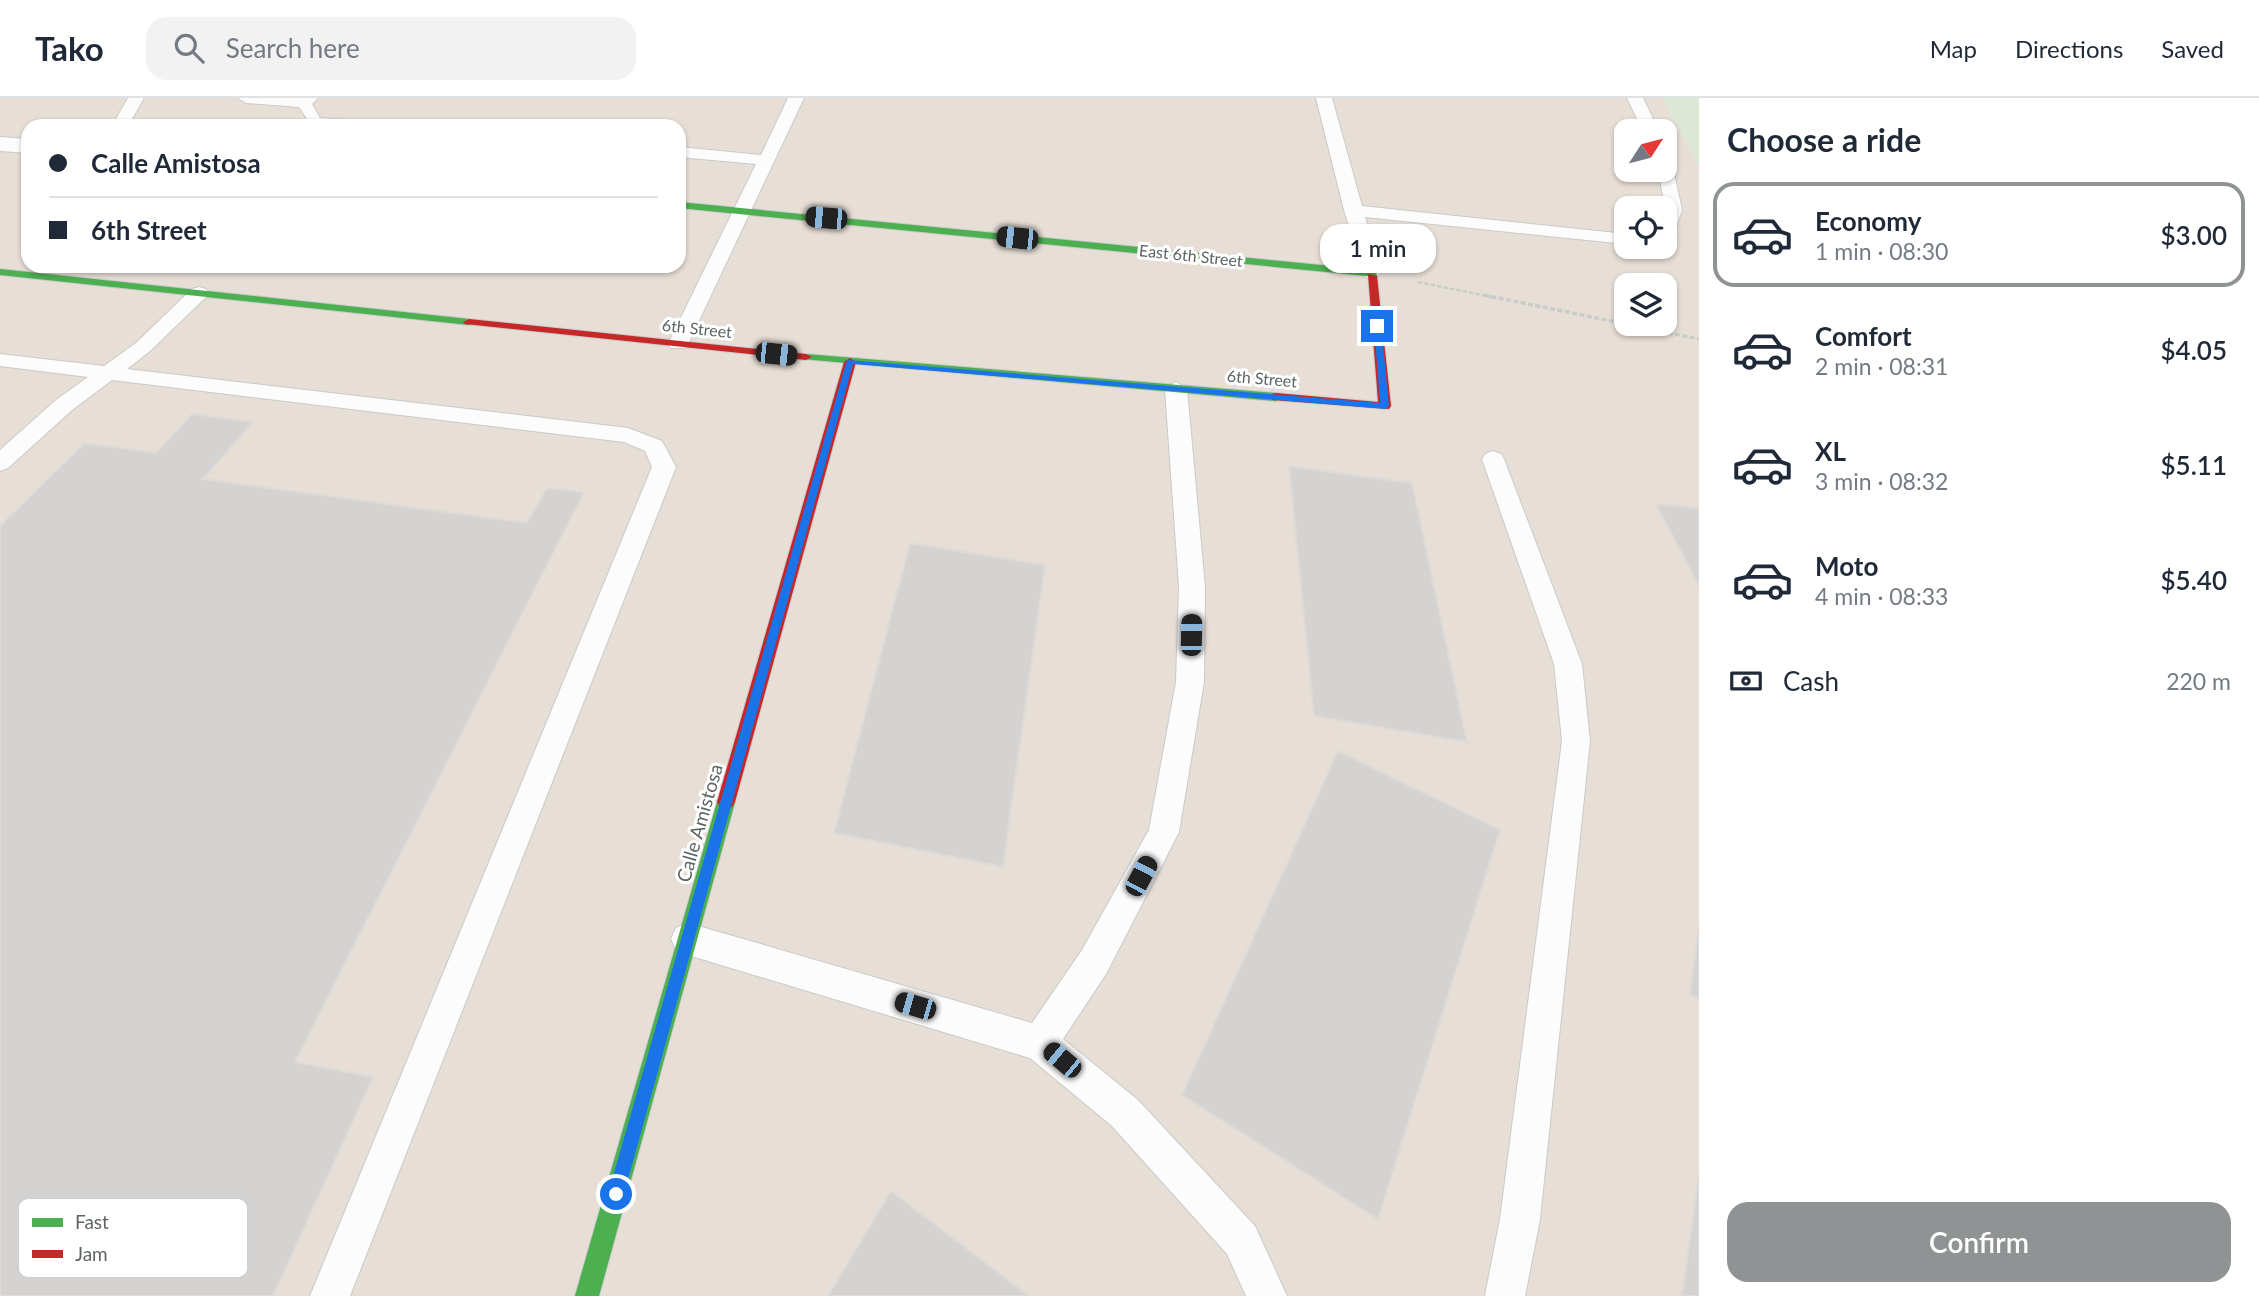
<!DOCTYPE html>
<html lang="en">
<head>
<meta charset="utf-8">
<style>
	body { margin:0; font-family:Lato,sans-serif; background:#f2f2f3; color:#1f2937; height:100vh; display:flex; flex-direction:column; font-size:26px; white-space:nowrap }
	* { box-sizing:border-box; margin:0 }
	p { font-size:23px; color:#747a83 }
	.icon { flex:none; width:38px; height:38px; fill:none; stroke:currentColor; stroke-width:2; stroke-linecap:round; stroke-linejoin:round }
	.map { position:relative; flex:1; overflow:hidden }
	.panel { display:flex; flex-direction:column; background:#fff; width:560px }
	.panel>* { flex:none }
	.guide { position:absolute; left:21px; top:21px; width:665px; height:154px; border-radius:21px; box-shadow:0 2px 5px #0004; display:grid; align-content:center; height:154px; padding:0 28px; background:#fff }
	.needle { width:46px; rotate:54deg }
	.fabs { position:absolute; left:1614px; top:21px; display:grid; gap:14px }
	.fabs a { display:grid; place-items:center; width:63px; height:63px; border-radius:14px; background:#fff; box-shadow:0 2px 5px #0004; font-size:35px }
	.end { position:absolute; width:32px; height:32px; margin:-16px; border:9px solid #1a73e8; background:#fff; box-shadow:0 0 0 4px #fff }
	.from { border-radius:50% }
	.bubble { position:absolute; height:49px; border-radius:21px; background:#fff; box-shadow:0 2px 5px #0004; font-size:23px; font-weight:600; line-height:49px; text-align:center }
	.car { position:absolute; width:21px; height:42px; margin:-21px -10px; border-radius:9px; box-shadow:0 0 5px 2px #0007; background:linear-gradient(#222 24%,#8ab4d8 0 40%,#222 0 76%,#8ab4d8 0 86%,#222 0) }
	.guide b { display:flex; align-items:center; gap:24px; height:66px; font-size:26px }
	.guide b+b { border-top:2px solid #e0e1e3 }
	.guide i { width:18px; height:18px; background:#1f2937 }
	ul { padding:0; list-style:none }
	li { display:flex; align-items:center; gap:21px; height:105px; margin:0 14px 10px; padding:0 14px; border:4px solid transparent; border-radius:21px }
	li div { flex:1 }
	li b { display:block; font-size:26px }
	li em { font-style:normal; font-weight:600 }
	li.active { border-color:#909394 }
	li>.icon { width:63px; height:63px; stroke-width:1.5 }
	h2 { padding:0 28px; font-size:32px; line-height:84px }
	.pay { display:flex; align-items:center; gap:18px; height:77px; padding:0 28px; font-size:26px }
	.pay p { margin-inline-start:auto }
	.primary-button { display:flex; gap:14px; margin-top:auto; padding:14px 28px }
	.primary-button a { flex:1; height:80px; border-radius:21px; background:#909394; color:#fff; font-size:28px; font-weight:600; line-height:80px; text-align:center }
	header { display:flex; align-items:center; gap:42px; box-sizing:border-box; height:98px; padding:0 35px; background:#fff; border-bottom:2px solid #e0e1e3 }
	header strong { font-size:33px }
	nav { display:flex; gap:38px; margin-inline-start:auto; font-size:24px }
	.search { width:490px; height:63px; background:#f2f2f3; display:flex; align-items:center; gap:18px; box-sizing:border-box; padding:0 24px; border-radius:21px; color:#747a83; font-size:26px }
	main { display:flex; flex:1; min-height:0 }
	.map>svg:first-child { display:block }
	.commercial { fill:#e7ded6; fill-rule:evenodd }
	.green { fill:#dde8d4 }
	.building { fill:#d5d3d2; stroke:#dddad8; stroke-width:2 }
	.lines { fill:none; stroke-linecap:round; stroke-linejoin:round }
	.lane-casing { stroke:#cacaca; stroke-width:2 }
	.street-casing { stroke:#cacaca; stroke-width:2 }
	.fast-casing { stroke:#cacaca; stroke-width:2 }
	.jam-casing { stroke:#cacaca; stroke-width:2 }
	.path-far1 { stroke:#c9cdc9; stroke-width:2.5; stroke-dasharray:4.5 2; stroke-linecap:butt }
	.path { stroke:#c9cdc9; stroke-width:3.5; stroke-dasharray:5 2.5; stroke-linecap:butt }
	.lane { fill:#fcfcfc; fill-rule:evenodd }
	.street { fill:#fcfcfc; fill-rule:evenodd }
	.fast { fill:#4caf50; fill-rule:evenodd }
	.jam { fill:#c62828; fill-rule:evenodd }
	.route { fill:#1a73e8 }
	.labels { text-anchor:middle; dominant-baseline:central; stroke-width:6; stroke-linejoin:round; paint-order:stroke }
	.far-street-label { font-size:16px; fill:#5e6466; stroke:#fff }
	.street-label { font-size:19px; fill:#5e6466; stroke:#fff }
	.key { fill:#fff; stroke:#cfd0d1; stroke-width:2 }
	.key-label { font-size:19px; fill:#5e6466 }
</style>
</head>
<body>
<header>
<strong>Tako</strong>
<div class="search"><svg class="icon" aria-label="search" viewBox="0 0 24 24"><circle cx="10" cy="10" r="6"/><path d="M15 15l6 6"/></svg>Search here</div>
<nav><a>Map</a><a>Directions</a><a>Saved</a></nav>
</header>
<main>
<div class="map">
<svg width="1699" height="1198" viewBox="0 0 1699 1198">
	<rect width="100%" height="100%" fill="#eeebe8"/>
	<path class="commercial" d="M 0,0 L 1662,0 L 1699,68 L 1699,1198 L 0,1198 ZM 28,28 L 679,28 L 679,168 L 28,168 ZM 1626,33 L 1664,33 L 1664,72 L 1626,72 ZM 1626,110 L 1664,110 L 1664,149 L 1626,149 ZM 1626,187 L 1664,187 L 1664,226 L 1626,226 Z"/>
	<path class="green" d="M 1662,0 L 1699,0 L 1699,68 Z"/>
	<path class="building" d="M 192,316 L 253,324 L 203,381 L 527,425 L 547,390 L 584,394 L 295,964 L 373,979 L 273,1198 L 0,1198 L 0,428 L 84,345 L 156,355 Z
		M 1289,368 L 1412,385 L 1467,644 L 1314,618 Z
		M 1656,406 L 1699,410 L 1699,488 Z
		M 910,445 L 1045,467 L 1003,769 L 834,735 Z
		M 1338,653 L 1500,732 L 1378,1121 L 1182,997 Z
		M 1699,829 L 1699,901 L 1690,897 Z
		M 1699,1076 L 1699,1198 L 1682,1198 Z
		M 891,1093 L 1029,1198 L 828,1198 Z"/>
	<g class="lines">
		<defs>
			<path id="lane" d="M 128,0 L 144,0 L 128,28 L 112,28 Z
				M 238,0 L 318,0 L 312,6 L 320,20 L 363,23 L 371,28 L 312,28 L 299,9 L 246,5 Z
				M 788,0 L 804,0 L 688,246 L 685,250 L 671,250 L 668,246 L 756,66 L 679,59 L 679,49 L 761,57 Z
				M 1316,0 L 1332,0 L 1362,108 L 1626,136 L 1626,146 L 1365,119 L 1381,175 L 1372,181 L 1365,179 L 1344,112 Z
				M 1627,0 L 1643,0 L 1659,33 L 1643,33 Z
				M 1664,61 L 1672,66 L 1682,112 L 1673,138 L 1664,143 L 1664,103 L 1658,72 L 1664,72 Z
				M 199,189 L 206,191 L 209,195 L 206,199 L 150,253 L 127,271 L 628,330 L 662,343 L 676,369 L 350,1198 L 310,1198 L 652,369 L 645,353 L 624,344 L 112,282 L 72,312 L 8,370 L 0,373 L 0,352 L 56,302 L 88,279 L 0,268 L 0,256 L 104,268 L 136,245 L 192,191 Z
				M 1176,284 L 1187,291 L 1205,489 L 1204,584 L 1179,734 L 1106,876 L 1063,941 L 1138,1002 L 1255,1128 L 1287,1198 L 1246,1198 L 1227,1156 L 1112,1028 L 1030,960 L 688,857 L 676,852 L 671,841 L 676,830 L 688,825 L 1032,925 L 1082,852 L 1149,732 L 1176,584 L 1179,489 L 1165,291 Z
				M 1493,353 L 1501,356 L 1504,361 L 1582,566 L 1590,643 L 1540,1121 L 1525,1198 L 1485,1198 L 1500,1121 L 1562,643 L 1554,566 L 1482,361 L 1485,356 Z"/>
			<path id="street" d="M 0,39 L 28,41 L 28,55 L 0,53 Z"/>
			<path id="fast" d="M 679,104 L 1372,172 L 1376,173 L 1377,178 L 1372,181 L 1367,178 L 679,110 Z
				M 0,171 L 469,221 L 475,224 L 469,227 L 0,177 Z
				M 806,256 L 1276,295 L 1282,299 L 1276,303 L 802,261 L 800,259 Z
				M 726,697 L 732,699 L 735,704 L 599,1198 L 575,1198 L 717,704 L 720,699 Z"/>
			<path id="jam" d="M 1368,176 L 1377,178 L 1391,308 L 1389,311 L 1272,302 L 1272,296 L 1276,295 L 1378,304 Z
				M 469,221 L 806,256 L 812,259 L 806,262 L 465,226 L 463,224 Z
				M 850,260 L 856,264 L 735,704 L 732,709 L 726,711 L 720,709 L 717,704 L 844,264 Z"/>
		</defs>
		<use href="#lane" class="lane-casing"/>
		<use href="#street" class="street-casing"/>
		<use href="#fast" class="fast-casing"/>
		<use href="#jam" class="jam-casing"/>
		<path class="path-far1" d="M 1418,184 L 1492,199"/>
		<path class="path" d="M 1484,197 L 1699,241"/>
		<use href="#lane" class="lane"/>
		<use href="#street" class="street"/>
		<use href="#fast" class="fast"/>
		<use href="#jam" class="jam"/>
	</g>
	<path class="route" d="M 1374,226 L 1381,228 L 1389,308 L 1385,311 L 853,266 L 624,1096 L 622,1102 L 610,1102 L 608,1096 L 847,262 L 1380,305 Z"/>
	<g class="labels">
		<g class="far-street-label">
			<text transform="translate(1191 157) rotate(6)">East 6th Street</text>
			<text transform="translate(697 230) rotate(6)">6th Street</text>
			<text transform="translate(1262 280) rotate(5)">6th Street</text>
		</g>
		<g class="street-label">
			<text transform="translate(699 725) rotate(-74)">Calle Amistosa</text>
		</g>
	</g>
	<rect x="18" y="1100" width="230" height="80" rx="10" class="key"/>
	<rect x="32" y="1120" width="31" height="9" fill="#4caf50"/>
	<rect x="32" y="1152" width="31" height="8" fill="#c62828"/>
	<g class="key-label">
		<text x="75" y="1131">Fast</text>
		<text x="75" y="1163">Jam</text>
	</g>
</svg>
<div class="fabs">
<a><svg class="needle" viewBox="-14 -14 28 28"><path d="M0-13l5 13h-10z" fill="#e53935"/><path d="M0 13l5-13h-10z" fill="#747a83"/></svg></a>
<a><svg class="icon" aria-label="locate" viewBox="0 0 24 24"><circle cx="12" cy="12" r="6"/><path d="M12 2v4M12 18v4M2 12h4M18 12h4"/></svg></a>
<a><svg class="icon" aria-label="layers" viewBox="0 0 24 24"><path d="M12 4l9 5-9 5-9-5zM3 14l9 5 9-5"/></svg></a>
</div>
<i class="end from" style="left:616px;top:1096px"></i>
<i class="end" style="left:1377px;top:228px"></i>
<div class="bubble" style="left:1320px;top:126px;width:116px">1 min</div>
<i class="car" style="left:826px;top:120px;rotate:275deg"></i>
<i class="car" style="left:1017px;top:140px;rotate:276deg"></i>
<i class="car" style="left:776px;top:256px;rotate:96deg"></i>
<i class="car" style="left:1191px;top:537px;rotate:1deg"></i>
<i class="car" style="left:1141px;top:778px;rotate:28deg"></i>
<i class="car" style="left:915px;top:908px;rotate:286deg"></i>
<i class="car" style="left:1062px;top:962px;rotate:310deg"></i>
<div class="guide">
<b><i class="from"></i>Calle Amistosa</b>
<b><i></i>6th Street</b>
</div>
</div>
<section class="panel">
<h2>Choose a ride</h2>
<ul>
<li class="active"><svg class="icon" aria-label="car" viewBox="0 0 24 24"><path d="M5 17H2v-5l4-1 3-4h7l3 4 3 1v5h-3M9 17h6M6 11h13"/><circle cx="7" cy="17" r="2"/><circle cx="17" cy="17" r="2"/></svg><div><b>Economy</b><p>1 min · 08:30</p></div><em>$3.00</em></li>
<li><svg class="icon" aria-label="car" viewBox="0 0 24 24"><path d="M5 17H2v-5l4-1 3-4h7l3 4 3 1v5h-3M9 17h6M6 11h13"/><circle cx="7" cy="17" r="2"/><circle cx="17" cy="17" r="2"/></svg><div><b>Comfort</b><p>2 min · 08:31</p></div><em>$4.05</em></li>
<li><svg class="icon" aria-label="car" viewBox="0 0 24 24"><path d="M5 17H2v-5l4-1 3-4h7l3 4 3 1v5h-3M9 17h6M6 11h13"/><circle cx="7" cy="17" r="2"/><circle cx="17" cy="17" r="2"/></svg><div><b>XL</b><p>3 min · 08:32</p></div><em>$5.11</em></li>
<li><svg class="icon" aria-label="car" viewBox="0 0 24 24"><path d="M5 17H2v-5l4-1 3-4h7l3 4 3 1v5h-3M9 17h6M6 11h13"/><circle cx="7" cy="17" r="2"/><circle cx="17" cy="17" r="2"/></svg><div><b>Moto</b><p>4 min · 08:33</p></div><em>$5.40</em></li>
</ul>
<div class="pay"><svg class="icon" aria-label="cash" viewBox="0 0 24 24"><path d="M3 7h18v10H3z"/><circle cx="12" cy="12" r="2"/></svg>Cash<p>220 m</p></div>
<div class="primary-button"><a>Confirm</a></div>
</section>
</main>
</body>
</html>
